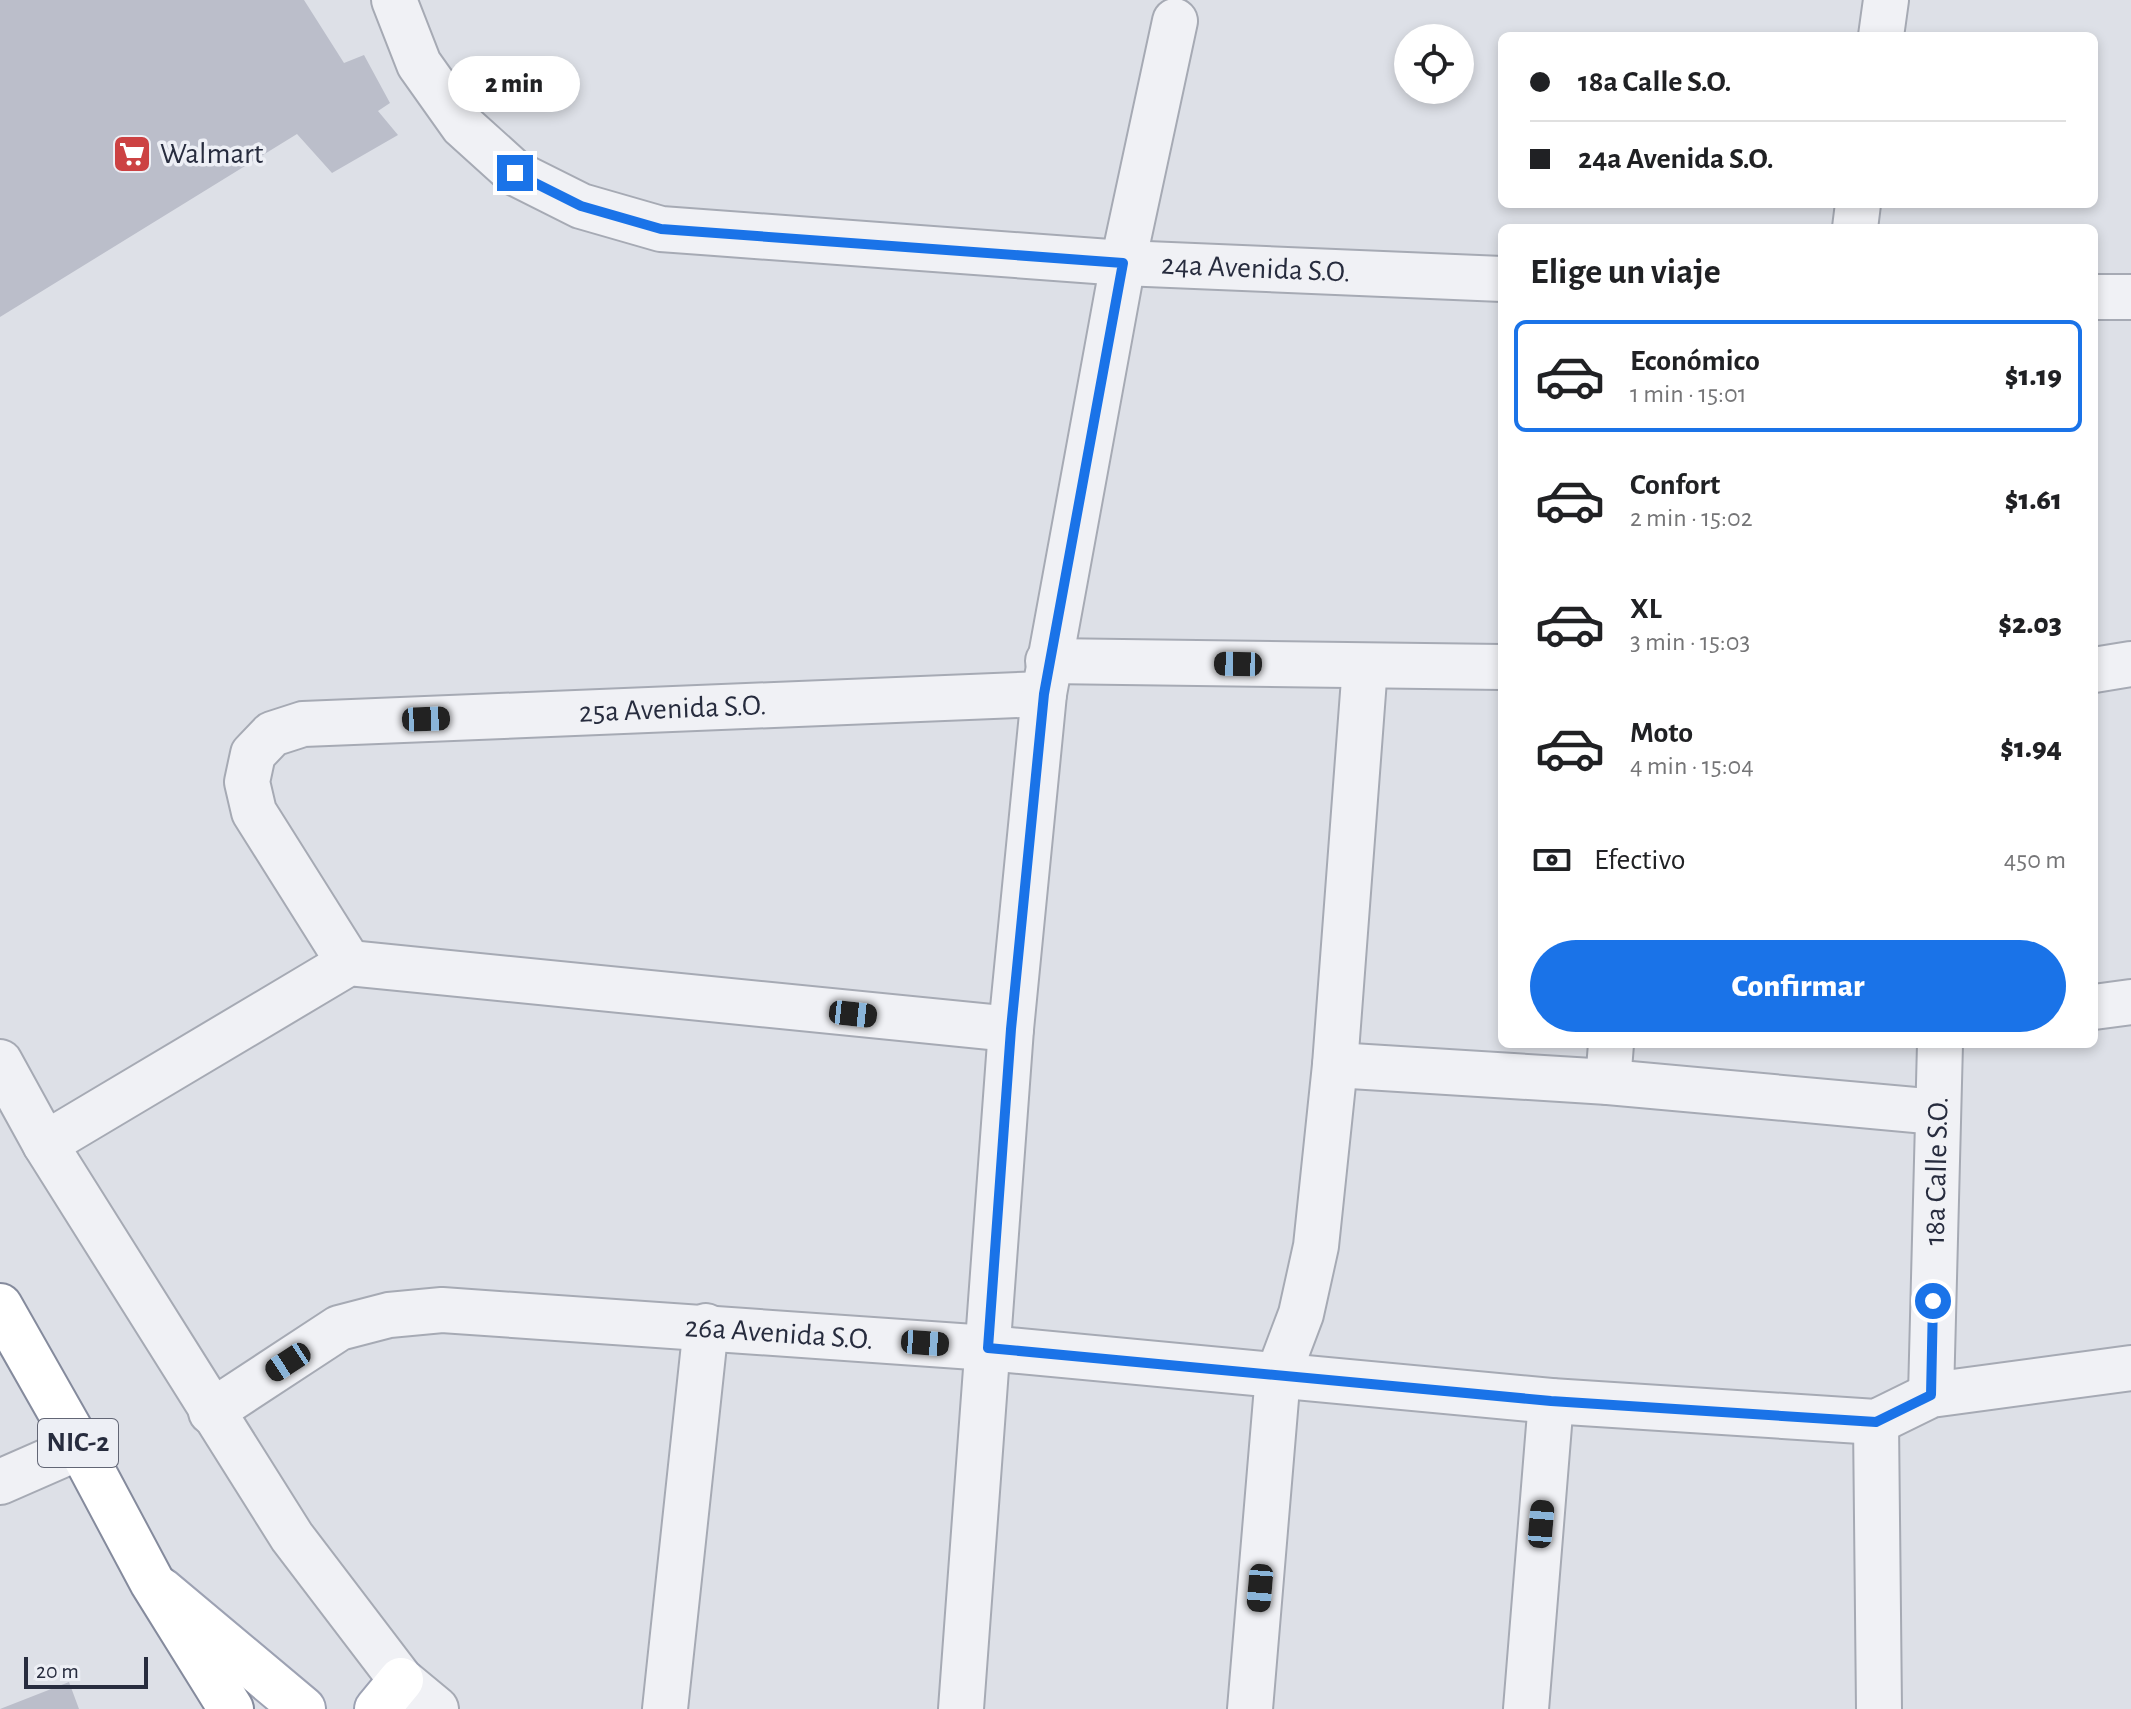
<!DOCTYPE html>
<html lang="es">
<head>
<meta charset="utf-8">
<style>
	body { margin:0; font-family:"Alegreya Sans",sans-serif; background:#f2f2f2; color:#202124; height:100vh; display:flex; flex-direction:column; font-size:30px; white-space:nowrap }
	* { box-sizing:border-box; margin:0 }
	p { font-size:26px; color:#757577 }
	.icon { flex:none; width:44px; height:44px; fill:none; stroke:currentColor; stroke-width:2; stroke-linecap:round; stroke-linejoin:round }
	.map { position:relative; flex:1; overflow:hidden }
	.drawer { position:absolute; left:1498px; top:224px; width:600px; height:824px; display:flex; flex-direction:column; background:#fff; border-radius:12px; box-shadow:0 4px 12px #0003 }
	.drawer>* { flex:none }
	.top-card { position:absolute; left:1498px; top:32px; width:600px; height:176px; border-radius:12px; box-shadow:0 4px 12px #0003; display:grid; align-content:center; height:176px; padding:0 32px; background:#fff }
	.buttons { position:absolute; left:1394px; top:24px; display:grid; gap:16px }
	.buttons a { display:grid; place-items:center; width:80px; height:80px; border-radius:50%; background:#fff; box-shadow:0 4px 12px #0003; font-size:40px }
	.scale { position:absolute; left:24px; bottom:20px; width:124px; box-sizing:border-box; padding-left:8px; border:4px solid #272c3e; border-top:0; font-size:22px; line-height:28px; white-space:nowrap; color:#272c3e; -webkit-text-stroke:6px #edeff5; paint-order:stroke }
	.end { position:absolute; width:36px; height:36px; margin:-18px; border:10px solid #1a73e8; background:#fff; box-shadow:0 0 0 4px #fff }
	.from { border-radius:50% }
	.bubble { position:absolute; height:56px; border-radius:28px; background:#fff; box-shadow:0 4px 12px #0003; font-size:26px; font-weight:800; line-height:56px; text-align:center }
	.car { position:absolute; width:24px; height:48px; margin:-24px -12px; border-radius:10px; box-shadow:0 0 6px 2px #0007; background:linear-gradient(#222 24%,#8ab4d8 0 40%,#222 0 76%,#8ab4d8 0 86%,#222 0) }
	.top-card b { display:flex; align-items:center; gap:28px; height:76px; font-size:30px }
	.top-card b+b { border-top:2px solid #e0e0e0 }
	.top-card i { width:20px; height:20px; background:#202124 }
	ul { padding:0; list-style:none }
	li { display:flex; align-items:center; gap:24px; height:112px; margin:0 16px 12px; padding:0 16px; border:4px solid transparent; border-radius:12px }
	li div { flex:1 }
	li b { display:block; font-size:30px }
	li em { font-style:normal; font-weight:800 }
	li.on { border-color:#1a73e8 }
	li>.icon { width:72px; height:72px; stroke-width:1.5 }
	h2 { padding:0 32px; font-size:36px; line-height:96px }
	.pay { display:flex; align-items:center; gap:20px; height:88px; padding:0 32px; font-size:30px }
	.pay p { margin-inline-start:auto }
	.button { display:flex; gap:16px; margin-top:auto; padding:16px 32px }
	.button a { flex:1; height:92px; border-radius:48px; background:#1a73e8; color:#fff; font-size:32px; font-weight:800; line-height:92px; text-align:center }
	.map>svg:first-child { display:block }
	.building { fill:#bbbeca }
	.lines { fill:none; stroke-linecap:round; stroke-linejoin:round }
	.minor-casing { stroke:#a6aab4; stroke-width:48 }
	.major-casing { stroke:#9da2b3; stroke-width:48 }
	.highway-casing { stroke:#858b9d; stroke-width:48 }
	.minor { stroke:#f0f1f5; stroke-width:44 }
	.major { stroke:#fff; stroke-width:44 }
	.highway { stroke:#fff; stroke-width:44 }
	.route { stroke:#1a73e8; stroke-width:10 }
	.labels { text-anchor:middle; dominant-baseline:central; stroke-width:7; stroke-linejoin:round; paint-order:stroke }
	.shield { fill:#edeff5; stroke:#626675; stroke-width:2 }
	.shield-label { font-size:28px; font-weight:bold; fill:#272c3e }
	.poi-label { font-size:30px; fill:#272c3e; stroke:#edeff5; text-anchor:start }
	.street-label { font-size:30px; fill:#272c3e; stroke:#edeff5 }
</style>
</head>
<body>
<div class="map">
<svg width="2131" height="1709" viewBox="0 0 2131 1709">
	<rect width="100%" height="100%" fill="#dde0e7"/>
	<path class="building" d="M 0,0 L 304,0 L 344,63 L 364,55 L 390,103 L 378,111 L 398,135 L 332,173 L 297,134 L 0,317 Z
		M 69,1682 L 79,1709 L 0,1709 Z"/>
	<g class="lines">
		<defs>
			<g id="minor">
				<path id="s1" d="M 394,0 L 419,64 L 463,126 L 515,173 L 581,206 L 661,229 L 1123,263 L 1502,279"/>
				<path d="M 1881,36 L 1886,0"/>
				<path d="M 1855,228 L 1858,204"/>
				<path d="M 2094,297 L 2131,297"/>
				<path d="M 1048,661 L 1502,667"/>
				<path d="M 2094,670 L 2131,664"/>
				<path id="s2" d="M 349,963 L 254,812 L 247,782 L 253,754 L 272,734 L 303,724 L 1044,694"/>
				<path d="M 2094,1007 L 2131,1002"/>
				<path d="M 0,1062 L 45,1144 L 292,1537 L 401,1680 L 436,1709"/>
				<path d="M 1335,1065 L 1608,1082 L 1937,1112"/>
				<path d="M 1608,1082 L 1611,1044"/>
				<path d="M 45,1144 L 349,963 L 1011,1029"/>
				<path id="s3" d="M 1931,1395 L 1940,1044"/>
				<path id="s4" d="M 211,1412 L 339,1328 L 389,1315 L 442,1310 L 988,1348 L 1551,1401 L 1876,1422 L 1931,1395 L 2131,1368"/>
				<path d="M 1876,1422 L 1879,1709"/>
				<path d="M 0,1482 L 80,1447"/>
				<path d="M 665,1709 L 706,1326"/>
				<path d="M 961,1709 L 1011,1029 L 1044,694 L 1123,263 L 1175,21"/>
				<path d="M 1250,1709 L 1278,1375 L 1301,1314 L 1316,1246 L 1335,1065 L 1365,666"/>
				<path d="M 1526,1709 L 1551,1401"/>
			</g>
			<path id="major" d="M 161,1590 L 303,1709
				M 377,1709 L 401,1680"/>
			<path id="highway" d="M 0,1306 L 80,1447 L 152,1582 L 231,1709"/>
		</defs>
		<use href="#minor" class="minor-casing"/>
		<use href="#major" class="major-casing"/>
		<use href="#highway" class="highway-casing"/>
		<use href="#minor" class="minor"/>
		<use href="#major" class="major"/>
		<use href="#highway" class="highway"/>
	</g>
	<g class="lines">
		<path class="route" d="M 515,173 L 581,206 L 661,229 L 1123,263 L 1044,694 L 1011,1029 L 988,1348 L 1551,1401 L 1876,1422 L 1931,1395 L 1933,1301"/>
	</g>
	<defs>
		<symbol id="supermarket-square" viewBox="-11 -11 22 22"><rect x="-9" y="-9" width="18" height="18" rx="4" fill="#cc4243" stroke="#edeff5"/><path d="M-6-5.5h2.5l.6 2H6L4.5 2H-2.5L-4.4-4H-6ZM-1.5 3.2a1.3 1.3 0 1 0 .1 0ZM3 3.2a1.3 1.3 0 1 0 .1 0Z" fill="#fff"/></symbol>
	</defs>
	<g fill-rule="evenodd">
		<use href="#supermarket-square" x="110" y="132" width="44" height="44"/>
	</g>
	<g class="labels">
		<rect class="shield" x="38" y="1419" width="80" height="48" rx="6"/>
		<g class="shield-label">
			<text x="78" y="1443">NIC-2</text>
		</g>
		<g class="poi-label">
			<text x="160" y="154">Walmart</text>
		</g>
		<g class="street-label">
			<text stroke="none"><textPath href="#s1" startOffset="968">24a Avenida S.O.</textPath></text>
			<text stroke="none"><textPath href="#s2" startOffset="668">25a Avenida S.O.</textPath></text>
			<text stroke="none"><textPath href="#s3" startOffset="224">18a Calle S.O.</textPath></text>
			<text stroke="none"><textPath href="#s4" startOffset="596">26a Avenida S.O.</textPath></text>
		</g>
	</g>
</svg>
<div class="buttons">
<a><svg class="icon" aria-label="locate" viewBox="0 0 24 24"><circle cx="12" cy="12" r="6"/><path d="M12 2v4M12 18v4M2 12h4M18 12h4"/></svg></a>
</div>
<div class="scale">20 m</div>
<i class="end from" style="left:1933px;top:1301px"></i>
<i class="end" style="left:515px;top:173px"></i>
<div class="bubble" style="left:448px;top:56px;width:132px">2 min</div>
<i class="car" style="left:1238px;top:664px;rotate:271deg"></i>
<i class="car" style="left:426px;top:719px;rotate:88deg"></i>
<i class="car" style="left:853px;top:1014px;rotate:96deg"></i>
<i class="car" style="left:925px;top:1343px;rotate:94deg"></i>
<i class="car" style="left:288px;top:1362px;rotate:237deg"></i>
<i class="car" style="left:1541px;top:1524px;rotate:5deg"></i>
<i class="car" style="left:1260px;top:1588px;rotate:185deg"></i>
<div class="top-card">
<b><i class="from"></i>18a Calle S.O.</b>
<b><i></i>24a Avenida S.O.</b>
</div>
<section class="drawer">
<h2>Elige un viaje</h2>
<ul>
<li class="on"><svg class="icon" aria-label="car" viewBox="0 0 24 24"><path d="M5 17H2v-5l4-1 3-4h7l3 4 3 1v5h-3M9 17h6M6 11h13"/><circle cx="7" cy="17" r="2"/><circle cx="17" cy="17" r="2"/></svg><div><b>Económico</b><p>1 min · 15:01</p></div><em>$1.19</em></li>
<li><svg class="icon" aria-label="car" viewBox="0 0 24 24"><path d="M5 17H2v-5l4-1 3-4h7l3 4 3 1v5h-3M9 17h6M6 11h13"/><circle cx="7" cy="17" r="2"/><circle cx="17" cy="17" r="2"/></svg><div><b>Confort</b><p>2 min · 15:02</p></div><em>$1.61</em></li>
<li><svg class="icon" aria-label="car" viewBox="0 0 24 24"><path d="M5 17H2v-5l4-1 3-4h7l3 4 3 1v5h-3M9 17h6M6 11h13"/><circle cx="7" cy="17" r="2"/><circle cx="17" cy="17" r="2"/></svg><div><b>XL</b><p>3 min · 15:03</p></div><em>$2.03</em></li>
<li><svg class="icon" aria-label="car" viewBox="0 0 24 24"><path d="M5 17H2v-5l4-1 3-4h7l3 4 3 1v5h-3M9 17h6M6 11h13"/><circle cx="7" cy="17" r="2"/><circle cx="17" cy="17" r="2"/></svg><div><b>Moto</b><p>4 min · 15:04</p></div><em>$1.94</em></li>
</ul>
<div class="pay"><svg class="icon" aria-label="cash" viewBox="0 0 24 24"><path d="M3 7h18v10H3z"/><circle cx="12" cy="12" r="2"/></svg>Efectivo<p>450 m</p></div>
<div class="button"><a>Confirmar</a></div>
</section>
</div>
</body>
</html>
